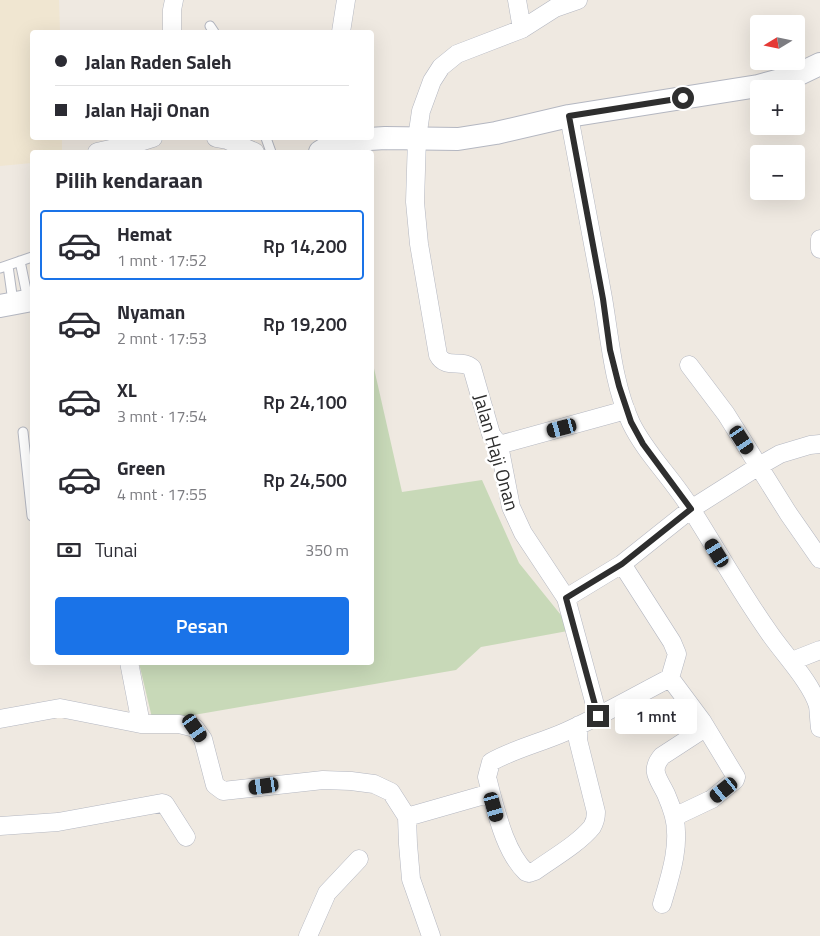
<!DOCTYPE html>
<html lang="id">
<head>
<meta charset="utf-8">
<style>
	body { margin:0; font-family:"Titillium Web",sans-serif; background:#f2f2f3; color:#2b2b33; height:100vh; display:flex; flex-direction:column; font-size:19px; white-space:nowrap }
	* { box-sizing:border-box; margin:0 }
	p { font-size:16px; color:#7c7c81 }
	.icon { flex:none; width:28px; height:28px; fill:none; stroke:currentColor; stroke-width:2; stroke-linecap:round; stroke-linejoin:round }
	.map { position:relative; flex:1; overflow:hidden }
	.side { position:absolute; left:30px; top:150px; width:344px; height:515px; display:flex; flex-direction:column; background:#fff; border-radius:5px; box-shadow:0 5px 20px #0002 }
	.side>* { flex:none }
	.hud { position:absolute; left:30px; top:30px; width:344px; height:110px; border-radius:5px; box-shadow:0 5px 20px #0002; display:grid; align-content:center; height:110px; padding:0 25px; background:#fff }
	.needle { width:32px; rotate:260deg }
	.buttons { position:absolute; left:750px; top:15px; display:grid; gap:10px }
	.buttons a { display:grid; place-items:center; width:55px; height:55px; border-radius:5px; background:#fff; box-shadow:0 5px 20px #0002; font-size:25px }
	.end { position:absolute; width:22px; height:22px; margin:-11px; border:6px solid #2e2e2e; background:#fff; box-shadow:0 0 0 2px #fff }
	.from { border-radius:50% }
	.bubble { position:absolute; height:35px; border-radius:5px; background:#fff; box-shadow:0 5px 20px #0002; font-size:16px; font-weight:600; line-height:35px; text-align:center }
	.car { position:absolute; width:15px; height:30px; margin:-15px -8px; border-radius:6px; box-shadow:0 0 4px 1px #0007; background:linear-gradient(#222 24%,#8ab4d8 0 40%,#222 0 76%,#8ab4d8 0 86%,#222 0) }
	.hud b { display:flex; align-items:center; gap:18px; height:48px; font-size:19px }
	.hud b+b { border-top:1px solid #e1e1e2 }
	.hud i { width:12px; height:12px; background:#2b2b33 }
	ul { padding:0; list-style:none }
	li { display:flex; align-items:center; gap:15px; height:70px; margin:0 10px 8px; padding:0 15px; border:2px solid transparent; border-radius:5px }
	li div { flex:1 }
	li b { display:block; font-size:19px }
	li em { font-style:normal; font-weight:600 }
	li.on { border-color:#1a73e8 }
	li>.icon { width:45px; height:45px; stroke-width:1.5 }
	h2 { padding:0 25px; font-size:22px; line-height:60px }
	.pay { display:flex; align-items:center; gap:12px; height:55px; padding:0 25px; font-size:19px }
	.pay p { margin-inline-start:auto }
	.primary-button { display:flex; gap:10px; margin-top:auto; padding:10px 25px }
	.primary-button a { flex:1; height:58px; border-radius:5px; background:#1a73e8; color:#fff; font-size:20px; font-weight:600; line-height:58px; text-align:center }
	.map>svg:first-child { display:block }
	.education { fill:#f0e6d1 }
	.cemetery { fill:#c8d9b8 }
	.lines { fill:none; stroke-linecap:round; stroke-linejoin:round }
	.service-casing { stroke:#b4b7c1; stroke-width:11 }
	.minor-casing { stroke:#b4b7c1; stroke-width:19 }
	.tertiary-casing { stroke:#b4b7c1; stroke-width:24 }
	.service { stroke:#fff; stroke-width:9 }
	.minor { stroke:#fff; stroke-width:18 }
	.tertiary { stroke:#fff; stroke-width:22 }
	.route { stroke:#2e2e2e; stroke-width:6 }
	.labels { text-anchor:middle; dominant-baseline:central; stroke-width:5; stroke-linejoin:round; paint-order:stroke }
	.street-label { font-size:19px; fill:#2e2e2e; stroke:#fff }
</style>
</head>
<body>
<div class="map">
<svg width="820" height="936" viewBox="0 0 820 936">
	<rect width="100%" height="100%" fill="#efe9e1"/>
	<path class="education" d="M 0,0 L 59,0 L 60,32 L 32,32 L 32,138 L 62,138 L 62,152 L 32,152 L 32,163 L 0,166 Z"/>
	<path class="cemetery" d="M 371,355 L 402,492 L 482,480 L 519,563 L 573,630 L 481,647 L 456,670 L 153,722 L 139,663 L 371,662 Z"/>
	<g class="lines">
		<defs>
			<path id="service" d="M 210,26 L 214,32
				M 266,138 L 271,152
				M 20,261 L 28,300
				M 8,266 L 13,302
				M 0,268 L 32,257
				M 23,432 L 32,516"/>
			<path id="minor" d="M 517,0 L 522,29
				M 578,0 L 555,8 L 522,29 L 457,54 L 441,67 L 432,81 L 421,111 L 417,138 L 415,202 L 419,244 L 438,355 C 446,370 461,358 472,368 L 491,434 L 499,445 L 511,507 L 523,533 L 566,598 L 598,716
				M 172,32 L 172,10 L 174,0
				M 341,32 L 346,0
				M 569,116 C 580,176 592,237 603,298 C 610,339 613,384 631,423 C 646,454 673,479 691,509 C 717,550 740,591 768,631 C 781,651 812,683 818,706 C 819,713 819,721 820,728
				M 216,138 L 227,140 L 255,152
				M 97,152 L 137,143 L 153,138
				M 820,239 L 820,249
				M 689,365 L 726,414 L 788,513 L 820,559
				M 499,445 L 626,410
				M 566,598 L 622,564
				M 792,661 L 820,650
				M 129,662 L 141,724
				M 670,678 L 702,721 L 736,777 L 735,780 L 712,799 L 674,817
				M 0,719 L 60,708 L 141,724 L 179,724 L 195,728 L 203,739 L 215,785 L 223,791 L 323,780 L 351,781 L 374,784 L 391,792 L 407,817 L 408,844 L 411,879 L 431,936
				M 491,793 C 498,819 507,854 526,872 L 529,873 L 535,871 C 553,858 578,844 592,827 C 595,822 596,818 596,812 L 578,740 L 579,725
				M 407,817 L 491,793 L 487,777 L 491,762 C 514,749 540,743 565,732 C 601,716 635,696 670,678 L 677,654 L 672,642 L 622,564 L 691,509 L 759,466 L 780,454 L 810,445 L 820,444
				M 0,826 L 58,822 L 162,803 L 165,804 L 186,837
				M 662,904 C 670,877 681,845 674,816 C 672,809 669,801 666,794 C 659,779 649,771 662,756 L 705,728
				M 308,936 L 327,893 L 359,859"/>
			<path id="tertiary" d="M 320,152 L 338,141 L 385,138 L 458,139 L 496,133 L 569,116 L 758,86 L 795,76 L 820,64
				M 0,306 L 32,300"/>
		</defs>
		<use href="#service" class="service-casing"/>
		<use href="#minor" class="minor-casing"/>
		<use href="#tertiary" class="tertiary-casing"/>
		<use href="#service" class="service"/>
		<use href="#minor" class="minor"/>
		<use href="#tertiary" class="tertiary"/>
	</g>
	<g class="lines">
		<path class="route" d="M 598,716 L 566,598 L 622,564 L 691,509 L 643,444 L 631,422 L 619,386 L 610,350 L 603,299 L 569,116 L 683,98"/>
	</g>
	<g class="labels">
		<g class="street-label">
			<text transform="translate(497 452) rotate(74)">Jalan Haji Onan</text>
		</g>
	</g>
</svg>
<div class="buttons">
<a><svg class="needle" viewBox="-14 -14 28 28"><path d="M0-13l5 13h-10z" fill="#e53935"/><path d="M0 13l5-13h-10z" fill="#7c7c81"/></svg></a>
<a>+</a>
<a>−</a>
</div>
<i class="end from" style="left:683px;top:98px"></i>
<i class="end" style="left:598px;top:716px"></i>
<div class="bubble" style="left:615px;top:699px;width:82px">1 mnt</div>
<i class="car" style="left:562px;top:428px;rotate:255deg"></i>
<i class="car" style="left:742px;top:440px;rotate:147deg"></i>
<i class="car" style="left:717px;top:553px;rotate:328deg"></i>
<i class="car" style="left:195px;top:728px;rotate:145deg"></i>
<i class="car" style="left:264px;top:786px;rotate:262deg"></i>
<i class="car" style="left:724px;top:790px;rotate:231deg"></i>
<i class="car" style="left:494px;top:807px;rotate:164deg"></i>
<div class="hud">
<b><i class="from"></i>Jalan Raden Saleh</b>
<b><i></i>Jalan Haji Onan</b>
</div>
<section class="side">
<h2>Pilih kendaraan</h2>
<ul>
<li class="on"><svg class="icon" aria-label="car" viewBox="0 0 24 24"><path d="M5 17H2v-5l4-1 3-4h7l3 4 3 1v5h-3M9 17h6M6 11h13"/><circle cx="7" cy="17" r="2"/><circle cx="17" cy="17" r="2"/></svg><div><b>Hemat</b><p>1 mnt · 17:52</p></div><em>Rp 14,200</em></li>
<li><svg class="icon" aria-label="car" viewBox="0 0 24 24"><path d="M5 17H2v-5l4-1 3-4h7l3 4 3 1v5h-3M9 17h6M6 11h13"/><circle cx="7" cy="17" r="2"/><circle cx="17" cy="17" r="2"/></svg><div><b>Nyaman</b><p>2 mnt · 17:53</p></div><em>Rp 19,200</em></li>
<li><svg class="icon" aria-label="car" viewBox="0 0 24 24"><path d="M5 17H2v-5l4-1 3-4h7l3 4 3 1v5h-3M9 17h6M6 11h13"/><circle cx="7" cy="17" r="2"/><circle cx="17" cy="17" r="2"/></svg><div><b>XL</b><p>3 mnt · 17:54</p></div><em>Rp 24,100</em></li>
<li><svg class="icon" aria-label="car" viewBox="0 0 24 24"><path d="M5 17H2v-5l4-1 3-4h7l3 4 3 1v5h-3M9 17h6M6 11h13"/><circle cx="7" cy="17" r="2"/><circle cx="17" cy="17" r="2"/></svg><div><b>Green</b><p>4 mnt · 17:55</p></div><em>Rp 24,500</em></li>
</ul>
<div class="pay"><svg class="icon" aria-label="cash" viewBox="0 0 24 24"><path d="M3 7h18v10H3z"/><circle cx="12" cy="12" r="2"/></svg>Tunai<p>350 m</p></div>
<div class="primary-button"><a>Pesan</a></div>
</section>
</div>
</body>
</html>
